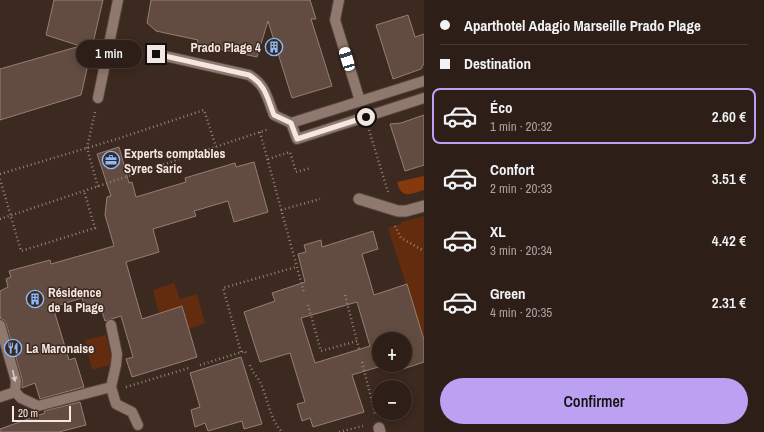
<!DOCTYPE html>
<html lang="fr">
<head>
<meta charset="utf-8">
<style>
	body { margin:0; font-family:"Archivo Narrow",sans-serif; background:#352720; color:#f1f3f6; height:100vh; display:flex; flex-direction:column; font-size:15px; white-space:nowrap }
	* { box-sizing:border-box; margin:0 }
	p { font-size:13px; color:#a7a2a1 }
	.icon { flex:none; width:22px; height:22px; fill:none; stroke:currentColor; stroke-width:2; stroke-linecap:round; stroke-linejoin:round }
	.map { position:relative; flex:1; overflow:hidden }
	.sheet { display:flex; flex-direction:column; background:#2d1f17; width:340px }
	.sheet>* { flex:none }
	.banner { display:grid; align-content:center; height:88px; padding:0 16px; background:#2d1f17 }
	.tools { position:absolute; left:372px; top:332px; display:grid; gap:8px }
	.tools a { display:grid; place-items:center; width:40px; height:40px; border-radius:50%; background:#2d1f17; box-shadow:0 2px 10px #0003,0 0 0 1px #483d36; font-size:20px }
	.scale { position:absolute; left:12px; bottom:10px; width:59px; box-sizing:border-box; padding-left:4px; border:2px solid #f4e6e0; border-top:0; font-size:11px; line-height:14px; white-space:nowrap; color:#f4e6e0; -webkit-text-stroke:3px #3c291f; paint-order:stroke }
	.end { position:absolute; width:18px; height:18px; margin:-9px; border:5px solid #f4e6e0; background:#111; box-shadow:0 0 0 2px #111 }
	.from { border-radius:50% }
	.bubble { position:absolute; height:28px; border-radius:14px; background:#2d1f17; box-shadow:0 2px 10px #0003,0 0 0 1px #483d36; font-size:13px; font-weight:600; line-height:28px; text-align:center }
	.car { position:absolute; width:12px; height:24px; margin:-12px -6px; border-radius:5px; box-shadow:0 0 3px 1px #0007; background:linear-gradient(#fff 24%,#345 0 40%,#fff 0 76%,#345 0 86%,#fff 0) }
	.banner b { display:flex; align-items:center; gap:14px; height:38px; font-size:15px }
	.banner b+b { border-top:1px solid #483d36 }
	.banner i { width:10px; height:10px; background:#f1f3f6 }
	ul { padding:0; list-style:none }
	li { display:flex; align-items:center; gap:12px; height:56px; margin:0 8px 6px; padding:0 8px; border:2px solid transparent; border-radius:8px }
	li div { flex:1 }
	li b { display:block; font-size:15px }
	li em { font-style:normal; font-weight:600 }
	li.on { border-color:#bca0f2 }
	li>.icon { width:36px; height:36px; stroke-width:1.5 }
	.button { display:flex; gap:8px; margin-top:auto; padding:8px 16px }
	.button a { flex:1; height:46px; border-radius:24px; background:#bca0f2; color:#111; font-size:16px; font-weight:600; line-height:46px; text-align:center }
	main { display:flex; flex:1; min-height:0 }
	.map>svg:first-child { display:block }
	.green { fill:#642c0e }
	.water { fill:#86390c }
	.building { fill:#624c42; stroke:#967e73; fill-rule:evenodd }
	.lines { fill:none; stroke-linecap:round; stroke-linejoin:round }
	.service-casing { stroke:#55443c; stroke-width:12 }
	.minor-casing { stroke:#55443c; stroke-width:13 }
	.path { stroke:#94837b; stroke-width:2.5; stroke-dasharray:1 3; stroke-linecap:butt }
	.service { stroke:#8f786d; stroke-width:10 }
	.minor { stroke:#8f786d; stroke-width:11 }
	.oneway { fill:#dbcac3 }
	.route { stroke:#f4e6e0; stroke-width:5 }
	.labels { text-anchor:middle; dominant-baseline:central; stroke-width:3; stroke-linejoin:round; paint-order:stroke }
	.poi-label { font-size:13px; font-weight:bold; fill:#f4e6e0; stroke:#3c291f; text-anchor:start }
</style>
</head>
<body>
<main>
<div class="map">
<svg width="424" height="432" viewBox="0 0 424 432">
	<rect width="100%" height="100%" fill="#3c291f"/>
	<path class="green" d="M 424,216 L 424,341 L 388,228 L 401,224 L 401,222 Z
		M 174,283 L 180,299 L 197,294 L 205,323 L 189,329 L 183,306 L 159,313 L 153,290 Z
		M 106,335 L 113,364 L 92,370 L 85,340 Z"/>
	<path class="water" d="M 424,176 L 424,190 C 410,194 402,200 397,182 Z"/>
	<path class="building" d="M 54,0 L 103,0 L 81,95 L 0,120 L 0,69 L 80,46 L 46,35 Z
		M 151,0 L 310,0 L 316,19 L 311,19 L 332,86 L 292,98 L 268,21 L 257,57 L 197,44 L 198,40 L 156,31 L 147,23 Z
		M 408,15 L 415,37 L 424,34 L 424,63 L 421,69 L 393,79 L 376,25 Z
		M 424,115 L 424,165 L 405,171 L 390,124 L 401,123 Z
		M 119,147 L 129,183 L 132,182 L 136,197 L 186,182 L 185,178 L 235,163 L 236,167 L 254,162 L 268,212 L 234,222 L 228,201 L 194,211 L 196,216 L 153,229 L 159,252 L 126,262 L 142,319 L 182,306 L 197,357 L 132,377 L 126,359 L 133,357 L 121,316 L 105,321 L 100,305 L 86,309 L 82,298 L 53,307 L 69,360 L 75,358 L 84,387 L 40,399 L 35,383 L 22,388 L 22,379 L 6,323 L 4,320 L 1,319 L 0,316 L 0,291 L 8,287 L 6,279 L 11,277 L 9,271 L 50,260 L 51,264 L 114,246 L 105,215 L 107,197 L 111,196 L 97,154 Z
		M 373,231 L 378,249 L 362,254 L 374,295 L 407,284 L 424,340 L 424,362 L 397,371 L 395,365 L 405,365 L 405,339 L 379,339 L 379,365 L 385,365 L 352,375 L 364,412 L 313,427 L 310,418 L 302,421 L 297,404 L 305,402 L 290,353 L 260,362 L 244,312 L 275,301 L 272,293 L 305,282 L 298,254 L 306,252 L 304,245 L 321,240 L 322,247 ZM 357,302 L 370,346 L 315,363 L 301,318 Z
		M 241,357 L 262,424 L 244,429 L 242,421 L 208,431 L 205,423 L 195,427 L 191,410 L 200,407 L 190,373 Z
		M 80,402 L 86,425 L 59,432 L 0,432 L 0,429 L 45,413 L 44,411 Z"/>
	<g class="lines">
		<defs>
			<path id="service" d="M 339,0 L 335,20 L 360,101
				M 156,54 L 249,75 C 266,85 267,98 274,115 L 291,123 L 424,81
				M 98,98 L 118,0
				M 291,123 L 297,139 L 424,98
				M 0,325 L 16,381 L 15,392 L 0,397
				M 111,387 L 116,404 L 132,412 L 138,425
				M 15,392 L 21,398 L 38,406 L 111,387 L 116,365 L 117,354 L 111,325"/>
			<path id="minor" d="M 359,199 L 398,211 L 406,211 L 424,206
				M 379,428 L 380,432"/>
		</defs>
		<use href="#service" class="service-casing"/>
		<use href="#minor" class="minor-casing"/>
		<path class="path" d="M 95,112 L 87,148 L 98,187
			M 369,130 L 388,192
			M 260,132 L 304,293
			M 268,159 L 290,152 L 296,172 L 311,168
			M 0,174 L 117,139 L 204,110 L 216,147
			M 0,179 L 21,251 L 95,228 L 84,191
			M 281,210 L 320,199
			M 0,219 L 269,129
			M 395,226 L 401,238 L 424,251
			M 345,295 L 357,341
			M 308,305 L 321,351 L 357,341 L 359,349
			M 241,352 L 223,288 L 296,267
			M 362,362 L 375,414
			M 200,365 L 245,351 L 247,355
			M 250,365 C 252,372 257,376 260,382 C 268,398 269,418 282,432
			M 126,387 L 189,368
			M 339,432 L 363,426"/>
		<use href="#service" class="service"/>
		<use href="#minor" class="minor"/>
	</g>
	<defs><path id="oneway-solid" d="M-6-.8H1V-3.2L6.5 0L1 3.2V.8H-6Z"/></defs>
	<use class="oneway" href="#oneway-solid" transform="translate(14 376) rotate(77)"/>
	<g class="lines">
		<path class="route" d="M 156,54 L 249,75 C 266,85 267,98 274,115 L 291,123 L 297,139 L 366,117"/>
	</g>
	<defs>
		<symbol id="building-ring" viewBox="-11 -11 22 22"><circle r="9.5" fill="#3c291f" stroke="#89bafc" stroke-width="1.5"/><path d="M-4-6H4V6H1V3H-1V6H-4ZM-2.5-4.3h1.7v1.8h-1.7ZM.8-4.3h1.7v1.8H.8ZM-2.5-1h1.7V.8h-1.7ZM.8-1h1.7V.8H.8Z" fill="#89bafc"/></symbol>
		<symbol id="office-ring" viewBox="-11 -11 22 22"><circle r="9.5" fill="#3c291f" stroke="#89bafc" stroke-width="1.5"/><path d="M-6-3h4V-5.5h4V-3h4V5H-6ZM-1-4.5V-3h2v-1.5ZM-6 0V1H6V0Z" fill="#89bafc"/></symbol>
		<symbol id="restaurant-ring" viewBox="-11 -11 22 22"><circle r="9.5" fill="#3c291f" stroke="#89bafc" stroke-width="1.5"/><path d="M-5-6h1v4h1v-4h1v4h1v-4h1v5L-1.5 .5V6h-2V.5L-5-1ZM5-6V6H3V1.5H1.5Q1.5-4 5-6Z" fill="#89bafc"/></symbol>
	</defs>
	<g fill-rule="evenodd">
		<use href="#building-ring" x="264" y="37" width="20" height="20"/>
		<use href="#office-ring" x="101" y="150" width="20" height="20"/>
		<use href="#building-ring" x="25" y="289" width="20" height="20"/>
		<use href="#restaurant-ring" x="3" y="338" width="20" height="20"/>
	</g>
	<g class="labels">
		<g class="poi-label">
			<text x="261" y="47" text-anchor="end">Prado Plage 4</text>
			<text x="124" y="153">Experts comptables<tspan x="124" dy="15">Syrec Saric</tspan></text>
			<text x="48" y="292">Résidence<tspan x="48" dy="15">de la Plage</tspan></text>
			<text x="26" y="348">La Maronaise</text>
		</g>
	</g>
</svg>
<div class="tools">
<a>+</a>
<a>−</a>
</div>
<div class="scale">20 m</div>
<i class="end from" style="left:366px;top:117px"></i>
<i class="end" style="left:156px;top:54px"></i>
<div class="bubble" style="left:76px;top:40px;width:66px">1 min</div>
<i class="car" style="left:347px;top:59px;rotate:343deg"></i>
</div>
<section class="sheet">
<div class="banner">
<b><i class="from"></i>Aparthotel Adagio Marseille Prado Plage</b>
<b><i></i>Destination</b>
</div>
<ul>
<li class="on"><svg class="icon" aria-label="car" viewBox="0 0 24 24"><path d="M5 17H2v-5l4-1 3-4h7l3 4 3 1v5h-3M9 17h6M6 11h13"/><circle cx="7" cy="17" r="2"/><circle cx="17" cy="17" r="2"/></svg><div><b>Éco</b><p>1 min · 20:32</p></div><em>2.60 €</em></li>
<li><svg class="icon" aria-label="car" viewBox="0 0 24 24"><path d="M5 17H2v-5l4-1 3-4h7l3 4 3 1v5h-3M9 17h6M6 11h13"/><circle cx="7" cy="17" r="2"/><circle cx="17" cy="17" r="2"/></svg><div><b>Confort</b><p>2 min · 20:33</p></div><em>3.51 €</em></li>
<li><svg class="icon" aria-label="car" viewBox="0 0 24 24"><path d="M5 17H2v-5l4-1 3-4h7l3 4 3 1v5h-3M9 17h6M6 11h13"/><circle cx="7" cy="17" r="2"/><circle cx="17" cy="17" r="2"/></svg><div><b>XL</b><p>3 min · 20:34</p></div><em>4.42 €</em></li>
<li><svg class="icon" aria-label="car" viewBox="0 0 24 24"><path d="M5 17H2v-5l4-1 3-4h7l3 4 3 1v5h-3M9 17h6M6 11h13"/><circle cx="7" cy="17" r="2"/><circle cx="17" cy="17" r="2"/></svg><div><b>Green</b><p>4 min · 20:35</p></div><em>2.31 €</em></li>
</ul>
<div class="button"><a>Confirmer</a></div>
</section>
</main>
</body>
</html>
